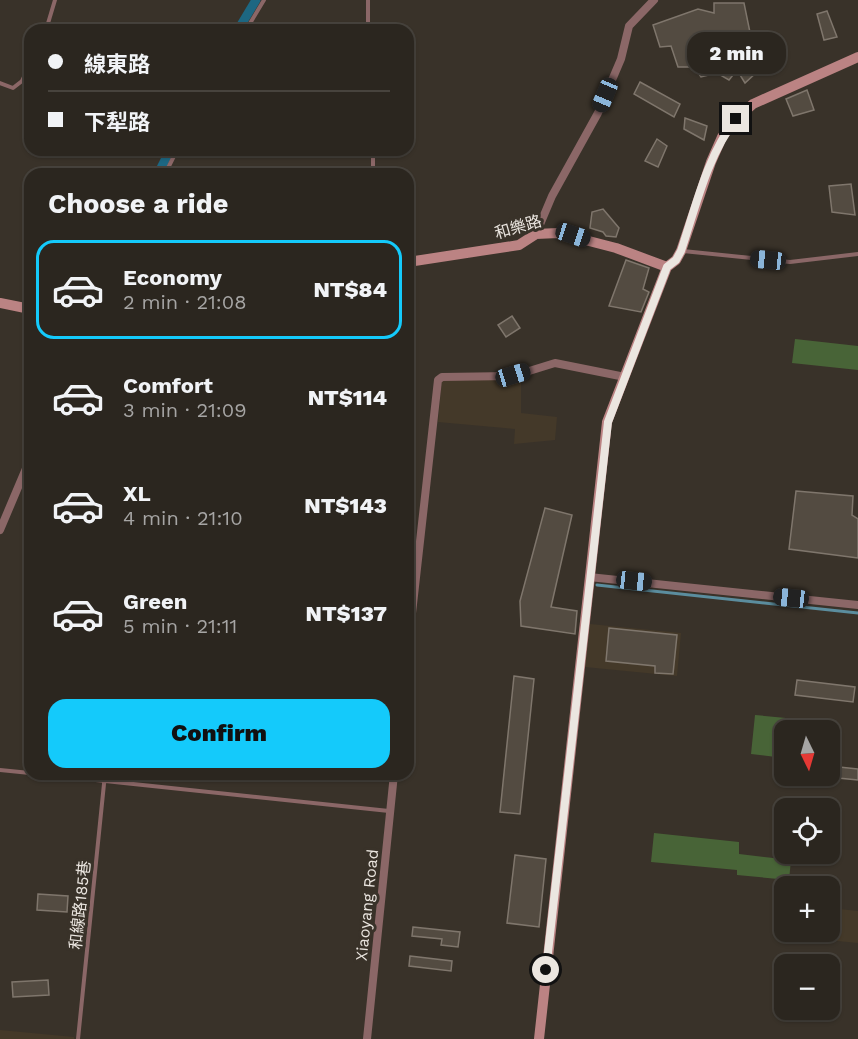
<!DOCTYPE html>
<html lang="en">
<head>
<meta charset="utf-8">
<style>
	body { margin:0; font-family:"Work Sans","Noto Sans TC",sans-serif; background:#37322c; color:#f1f3f6; height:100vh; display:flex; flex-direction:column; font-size:22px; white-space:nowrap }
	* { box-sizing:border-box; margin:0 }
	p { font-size:20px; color:#a6a5a4 }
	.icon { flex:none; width:33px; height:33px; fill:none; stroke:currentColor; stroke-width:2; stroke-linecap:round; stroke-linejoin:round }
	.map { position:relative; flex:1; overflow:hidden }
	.side { position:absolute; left:24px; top:168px; width:390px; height:612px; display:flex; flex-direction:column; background:#2b261f; border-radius:18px; box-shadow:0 2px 4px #0004,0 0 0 2px #47433d }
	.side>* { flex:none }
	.guide { position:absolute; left:24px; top:24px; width:390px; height:132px; border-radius:18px; box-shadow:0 2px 4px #0004,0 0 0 2px #47433d; display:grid; align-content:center; height:132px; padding:0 24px; background:#2b261f }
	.needle { width:39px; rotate:175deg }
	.buttons { position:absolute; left:774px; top:720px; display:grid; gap:12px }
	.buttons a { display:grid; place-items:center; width:66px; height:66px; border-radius:12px; background:#2b261f; box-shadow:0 2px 4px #0004,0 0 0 2px #47433d; font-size:30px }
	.end { position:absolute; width:27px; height:27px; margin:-14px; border:8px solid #ebe6e0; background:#111; box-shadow:0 0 0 3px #111 }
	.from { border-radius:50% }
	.bubble { position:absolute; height:42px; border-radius:18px; background:#2b261f; box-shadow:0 2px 4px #0004,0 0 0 2px #47433d; font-size:20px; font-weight:800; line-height:42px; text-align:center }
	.car { position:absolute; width:18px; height:36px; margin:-18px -9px; border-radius:8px; box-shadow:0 0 4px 2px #0007; background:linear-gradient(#222 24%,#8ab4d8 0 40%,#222 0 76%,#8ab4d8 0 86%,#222 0) }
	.guide b { display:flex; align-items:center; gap:21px; height:57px; font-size:22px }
	.guide b+b { border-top:2px solid #47433d }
	.guide i { width:15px; height:15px; background:#f1f3f6 }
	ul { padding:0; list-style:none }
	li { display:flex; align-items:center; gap:18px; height:99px; margin:0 12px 9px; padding:0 12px; border:3px solid transparent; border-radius:18px }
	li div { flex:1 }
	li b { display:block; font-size:22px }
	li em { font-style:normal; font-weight:800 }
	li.current { border-color:#14cafb }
	li>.icon { width:54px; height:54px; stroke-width:1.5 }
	h2 { padding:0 24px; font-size:27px; line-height:72px }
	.cta { display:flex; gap:12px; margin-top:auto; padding:12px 24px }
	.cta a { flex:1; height:69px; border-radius:18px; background:#14cafb; color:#111; font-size:24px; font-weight:800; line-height:69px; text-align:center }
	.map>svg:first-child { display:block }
	.industrial { fill:#443929 }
	.green { fill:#486437 }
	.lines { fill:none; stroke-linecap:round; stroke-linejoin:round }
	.stream { stroke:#5b8d9e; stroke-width:3 }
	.canal { stroke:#1d6782; stroke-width:9 }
	.building { fill:#534b41; stroke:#7f766c; stroke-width:1.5 }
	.lane { stroke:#8b6767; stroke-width:4 }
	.street { stroke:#8b6767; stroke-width:8 }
	.secondary { stroke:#bb8383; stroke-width:10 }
	.route { stroke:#ebe6e0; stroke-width:8 }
	.labels { text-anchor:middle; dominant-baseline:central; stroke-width:6; stroke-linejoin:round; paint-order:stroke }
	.street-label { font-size:16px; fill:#ebe6e0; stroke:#393229 }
</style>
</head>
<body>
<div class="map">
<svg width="858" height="1039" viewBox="0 0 858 1039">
	<rect width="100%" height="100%" fill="#393229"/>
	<path class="industrial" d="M 442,377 L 521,377 L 521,413 L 557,417 L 555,440 L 514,444 L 515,429 L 438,422 Z
		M 590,624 L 681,633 L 677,676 L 585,667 Z
		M 830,908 L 858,911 L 858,943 L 807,938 L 808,932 L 830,932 Z
		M 0,1030 L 74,1037 L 74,1039 L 0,1039 Z"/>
	<path class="green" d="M 795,339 L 858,346 L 858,370 L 792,363 Z
		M 755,715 L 828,722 L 827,730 L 784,730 L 784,758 L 751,754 Z
		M 654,833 L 739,842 L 739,854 L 791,860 L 789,880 L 737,875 L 737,870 L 651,862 Z"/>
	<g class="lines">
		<path class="stream" d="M 597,585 L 858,613"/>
		<path class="canal" d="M 238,30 L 256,0
			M 158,174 L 170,150"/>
	</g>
	<path class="building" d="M 714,3 L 744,3 L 754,52 L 744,56 L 758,71 L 745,83 L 737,70 L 729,80 L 717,73 L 701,77 L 694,67 L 678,67 L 671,46 L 660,47 L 653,25 L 698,9 L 714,13 Z
		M 827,11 L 837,37 L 824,40 L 817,14 Z
		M 640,82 L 680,104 L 674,117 L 634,94 Z
		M 807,90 L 814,110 L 793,116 L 786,99 Z
		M 685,118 L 707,126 L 704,140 L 684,129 Z
		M 657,139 L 667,146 L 658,167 L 645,161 Z
		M 851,184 L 855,215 L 832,212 L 829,186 Z
		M 603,209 L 619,228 L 616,237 L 606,236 L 603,232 L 590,228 L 592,212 Z
		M 626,260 L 649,268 L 643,289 L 649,292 L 641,312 L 609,306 Z
		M 512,316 L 520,328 L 506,337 L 498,325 Z
		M 796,491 L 853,496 L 852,515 L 858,519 L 858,558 L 789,549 Z
		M 545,508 L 572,515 L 551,607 L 577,611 L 575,634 L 521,626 L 520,601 Z
		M 609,628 L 677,635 L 673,674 L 655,673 L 655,666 L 606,661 Z
		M 514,676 L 534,679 L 520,814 L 500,812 Z
		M 797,680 L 855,687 L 853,702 L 795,695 Z
		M 839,767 L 858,769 L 858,780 L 838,778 Z
		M 515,855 L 546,859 L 539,927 L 507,923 Z
		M 38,894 L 68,896 L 67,912 L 37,910 Z
		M 413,927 L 460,932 L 458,947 L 441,945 L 442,939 L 412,936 Z
		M 410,956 L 452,961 L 451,971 L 409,966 Z
		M 48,980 L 49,995 L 13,997 L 12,982 Z"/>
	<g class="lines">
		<path class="lane" d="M 368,0 L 368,30
			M 46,30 L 55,0
			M 246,30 L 264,0
			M 0,83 L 13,88 L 22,81 L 30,65
			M 373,150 L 373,174
			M 165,174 L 177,150
			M 683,251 L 790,262 L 858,254
			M 0,770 L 30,773
			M 39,774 L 389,811
			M 78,1039 L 105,774"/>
		<path class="street" d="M 536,234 L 552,196 L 598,113 L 621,59 L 629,26 L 654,0
			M 0,530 L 30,459
			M 589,577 L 858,605
			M 408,649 L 438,380 L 442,377 L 513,376 L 555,363 L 625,377
			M 367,1039 L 394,774"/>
		<path class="secondary" d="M 408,262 L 519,245 L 536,234 L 558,233 L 616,248 L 667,267
			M 667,267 L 676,260 L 681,251 L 711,162 L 722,137 L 736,119 L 753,104 L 858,57
			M 0,303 L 30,309
			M 539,1039 L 607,422 L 667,267"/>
	</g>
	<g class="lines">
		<path class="route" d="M 546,970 L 608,422 L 667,267 L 676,260 L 681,251 C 696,206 707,156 736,119"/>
	</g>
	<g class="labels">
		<g class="street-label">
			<text transform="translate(518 227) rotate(-16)">和樂路</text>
			<text transform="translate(80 905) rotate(-84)">和線路185巷</text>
			<text transform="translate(367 905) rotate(-84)">Xiaoyang Road</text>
		</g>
	</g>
</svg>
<div class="buttons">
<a><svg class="needle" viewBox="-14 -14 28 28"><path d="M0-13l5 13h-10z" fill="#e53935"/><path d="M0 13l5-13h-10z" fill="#a6a5a4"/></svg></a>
<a><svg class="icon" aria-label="locate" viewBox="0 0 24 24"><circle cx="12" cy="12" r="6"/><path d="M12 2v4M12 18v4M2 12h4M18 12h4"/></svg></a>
<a>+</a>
<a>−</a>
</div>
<i class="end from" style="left:546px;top:970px"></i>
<i class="end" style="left:736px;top:119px"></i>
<div class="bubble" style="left:687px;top:32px;width:99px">2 min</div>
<i class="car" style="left:605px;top:95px;rotate:203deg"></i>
<i class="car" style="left:573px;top:235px;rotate:108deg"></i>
<i class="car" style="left:768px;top:260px;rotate:276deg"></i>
<i class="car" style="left:513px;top:375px;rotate:73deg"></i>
<i class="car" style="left:634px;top:581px;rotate:96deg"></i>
<i class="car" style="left:791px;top:598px;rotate:276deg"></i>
<div class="guide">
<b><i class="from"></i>線東路</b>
<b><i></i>下犁路</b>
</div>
<section class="side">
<h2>Choose a ride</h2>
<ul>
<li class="current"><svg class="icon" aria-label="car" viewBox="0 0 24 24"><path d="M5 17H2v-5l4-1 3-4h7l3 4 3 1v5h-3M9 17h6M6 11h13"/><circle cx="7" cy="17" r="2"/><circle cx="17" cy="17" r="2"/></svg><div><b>Economy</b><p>2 min · 21:08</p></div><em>NT$84</em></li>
<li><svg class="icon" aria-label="car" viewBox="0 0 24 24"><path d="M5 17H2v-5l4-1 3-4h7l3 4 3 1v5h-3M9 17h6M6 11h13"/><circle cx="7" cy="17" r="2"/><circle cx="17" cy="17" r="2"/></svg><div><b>Comfort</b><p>3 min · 21:09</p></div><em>NT$114</em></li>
<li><svg class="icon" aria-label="car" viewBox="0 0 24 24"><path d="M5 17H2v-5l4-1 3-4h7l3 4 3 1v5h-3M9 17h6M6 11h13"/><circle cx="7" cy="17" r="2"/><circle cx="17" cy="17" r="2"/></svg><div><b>XL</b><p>4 min · 21:10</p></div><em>NT$143</em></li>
<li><svg class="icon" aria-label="car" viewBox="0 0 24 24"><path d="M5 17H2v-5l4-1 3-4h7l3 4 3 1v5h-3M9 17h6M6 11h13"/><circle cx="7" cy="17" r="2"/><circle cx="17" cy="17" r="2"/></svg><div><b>Green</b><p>5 min · 21:11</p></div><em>NT$137</em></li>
</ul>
<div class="cta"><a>Confirm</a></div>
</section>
</div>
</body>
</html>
